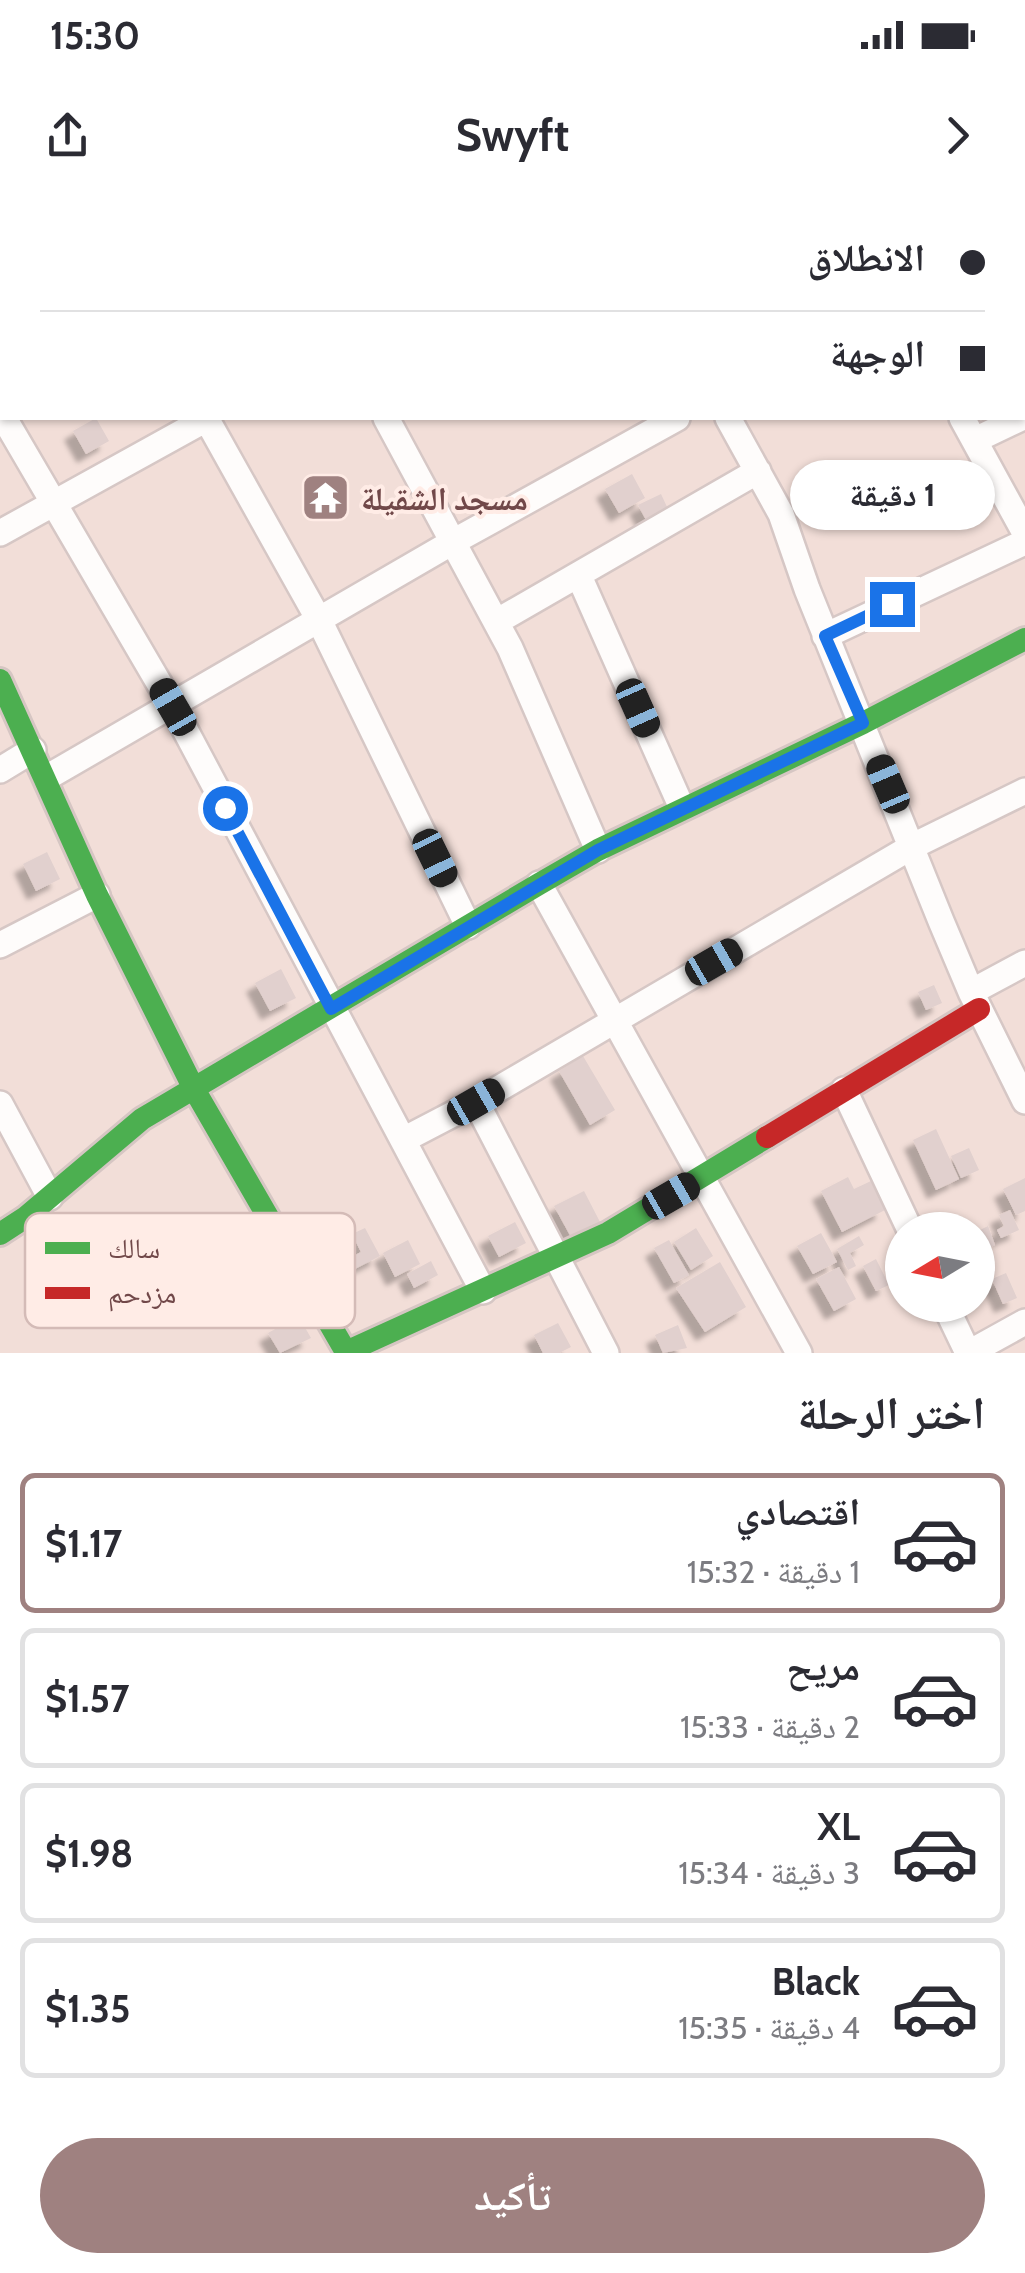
<!DOCTYPE html>
<html lang="ar">
<head>
<meta charset="utf-8">
<style>
	body { margin:0; font-family:Cabin,"Noto Naskh Arabic",sans-serif; background:#f7f7f7; color:#2b2b33; direction:rtl; height:100vh; display:flex; flex-direction:column; font-size:38px; white-space:nowrap }
	* { box-sizing:border-box; margin:0 }
	p { font-size:32px; color:#7c7c81 }
	.icon { flex:none; width:55px; height:55px; fill:none; stroke:currentColor; stroke-width:2; stroke-linecap:round; stroke-linejoin:round }
	.map { position:relative; height:1153px; overflow:hidden; direction:ltr }
	.side { display:flex; flex-direction:column; background:#fff; flex:1 }
	.side>* { flex:none }
	.hud { position:absolute; left:0px; top:0px; width:1025px; height:220px; box-shadow:0 2px 8px #0004; direction:rtl; display:grid; align-content:center; height:220px; padding:0 40px; background:#fff }
	.needle { width:65px; rotate:260deg }
	.fabs { position:absolute; left:885px; top:1012px; display:grid; gap:20px }
	.fabs a { display:grid; place-items:center; width:110px; height:110px; border-radius:50%; background:#fff; box-shadow:0 2px 8px #0004; font-size:50px }
	.end { position:absolute; width:45px; height:45px; margin:-22px; border:12px solid #1a73e8; background:#fff; box-shadow:0 0 0 5px #fff }
	.from { border-radius:50% }
	.bubble { position:absolute; height:70px; border-radius:35px; background:#fff; box-shadow:0 2px 8px #0004; font-size:32px; font-weight:800; line-height:70px; text-align:center; direction:rtl }
	.car { position:absolute; width:30px; height:60px; margin:-30px -15px; border-radius:12px; box-shadow:0 0 8px 2px #0007; background:linear-gradient(#222 24%,#8ab4d8 0 40%,#222 0 76%,#8ab4d8 0 86%,#222 0) }
	.hud b { display:flex; align-items:center; gap:35px; height:95px; font-size:38px }
	.hud b+b { border-top:2px solid #e1e1e2 }
	.hud i { width:25px; height:25px; background:#2b2b33 }
	ul { padding:0; list-style:none }
	li { display:flex; align-items:center; gap:30px; height:140px; margin:0 20px 15px; padding:0 20px; border:5px solid #e1e1e2; border-radius:15px }
	li div { flex:1 }
	li b { display:block; font-size:38px }
	li em { font-style:normal; font-weight:800 }
	li.selected { border-color:#9f8180 }
	li>.icon { width:90px; height:90px; stroke-width:1.5 }
	h2 { padding:0 40px; font-size:45px; line-height:120px }
	.cta { display:flex; gap:20px; margin-top:auto; padding:20px 40px }
	.cta a { flex:1; height:115px; border-radius:60px; background:#9f8180; color:#fff; font-size:40px; font-weight:800; line-height:115px; text-align:center }
	.status { display:flex; justify-content:space-between; align-items:center; height:70px; padding:0 50px; background:#fff; direction:ltr }
	.status svg { height:28px; fill:currentColor }
	header { display:flex; justify-content:space-between; align-items:center; height:130px; padding:0 40px; background:#fff; font-size:45px; font-weight:800 }
	.map>svg:first-child { display:block }
	.residential { fill:#f2ded8; fill-rule:evenodd }
	.building { fill:#e1d0ce; filter:url(#shadow) }
	.lines { fill:none; stroke-linecap:round; stroke-linejoin:round }
	.street-casing { stroke:#d6c7c5; stroke-width:30 }
	.fast-casing { stroke:#d6c6c3; stroke-width:28 }
	.jam-casing { stroke:#d6c6c3; stroke-width:28 }
	.street { stroke:#fefcfb; stroke-width:25 }
	.fast { stroke:#4caf50; stroke-width:22 }
	.jam { stroke:#c62828; stroke-width:22 }
	.route { stroke:#1a73e8; stroke-width:12 }
	.labels { text-anchor:middle; dominant-baseline:central; stroke-width:8; stroke-linejoin:round; paint-order:stroke }
	.poi-label { font-size:32px; font-weight:bold; fill:#714849; stroke:#ffece6; text-anchor:start }
	.key { fill:#ffece6; stroke:#d4bbb7; stroke-width:2.5 }
	.key-label { font-size:28px; fill:#714849 }
</style>
</head>
<body>
<div class="status"><b>15:30</b><svg viewBox="0 0 49 12"><path d="M0 12V9h3v3zM5 12V6h3v6zM10 12V3h3v9zM15 12V0h3v12zM26 1h20v11H26zM47 4h2v5h-2z"/></svg></div>
<header><svg class="icon" aria-label="forward" viewBox="0 0 24 24"><path d="M9 5l7 7-7 7"/></svg>Swyft<svg class="icon" aria-label="share" viewBox="0 0 24 24"><path d="M12 15V3M7 8l5-5 5 5M5 13v7h14v-7"/></svg></header>
<div class="map">
<svg width="1025" height="1153" viewBox="0 0 1025 1153">
	<defs>
		<filter id="shadow"><feDropShadow dx="-9" dy="9" stdDeviation="2.5" flood-color="#0004"/></filter>
	</defs>
	<rect width="100%" height="100%" fill="#f5eae6"/>
	<path class="residential" d="M 0,0 L 1025,0 L 1025,1153 L 0,1153 ZM 2,2 L 1022,2 L 1022,218 L 2,218 ZM 902,1030 L 978,1030 L 978,1105 L 902,1105 Z"/>
	<path class="building" d="M 96,218 L 109,241 L 86,254 L 73,231 Z
		M 632,274 L 645,298 L 619,313 L 605,289 Z
		M 661,294 L 668,309 L 646,320 L 638,305 Z
		M 47,652 L 60,679 L 36,691 L 23,664 Z
		M 281,769 L 296,798 L 270,811 L 255,783 Z
		M 934,785 L 942,803 L 926,810 L 918,792 Z
		M 583,856 L 615,910 L 590,925 L 559,871 Z
		M 936,929 L 959,979 L 936,990 L 913,940 Z
		M 969,948 L 979,970 L 961,978 L 951,956 Z
		M 848,977 L 854,989 L 871,981 L 885,1010 L 842,1032 L 821,991 Z
		M 1025,978 L 1025,1011 L 1016,1015 L 1003,989 Z
		M 584,991 L 600,1022 L 571,1037 L 554,1006 Z
		M 1010,1010 L 1019,1030 L 1001,1038 L 997,1030 L 1004,1026 L 999,1015 Z
		M 515,1022 L 526,1043 L 499,1057 L 488,1036 Z
		M 988,1026 L 995,1045 L 978,1053 L 978,1031 Z
		M 365,1028 L 380,1056 L 349,1072 L 344,1061 L 361,1052 L 352,1034 Z
		M 696,1028 L 713,1056 L 691,1070 L 674,1042 Z
		M 821,1033 L 837,1062 L 813,1074 L 797,1046 Z
		M 859,1036 L 864,1045 L 850,1053 L 856,1066 L 848,1070 L 837,1049 Z
		M 408,1040 L 420,1064 L 395,1077 L 383,1053 Z
		M 669,1040 L 689,1075 L 674,1083 L 654,1048 Z
		M 876,1059 L 889,1085 L 876,1091 L 863,1066 Z
		M 431,1061 L 438,1075 L 414,1088 L 407,1074 Z
		M 720,1062 L 746,1107 L 705,1132 L 676,1088 Z
		M 839,1067 L 856,1099 L 834,1111 L 816,1079 Z
		M 1006,1073 L 1017,1098 L 1003,1104 L 992,1079 Z
		M 290,1121 L 294,1129 L 303,1124 L 311,1138 L 280,1153 L 268,1133 Z
		M 558,1123 L 571,1147 L 559,1153 L 543,1153 L 534,1135 Z
		M 678,1125 L 687,1148 L 663,1153 L 655,1135 Z"/>
	<g class="lines">
		<defs>
			<path id="street" d="M 86,0 L 88,2
				M 269,0 L 271,2
				M 427,0 L 429,2
				M 605,0 L 607,2
				M 835,0 L 836,2
				M 629,2 L 637,0
				M 1022,52 L 1025,51
				M 4,218 L 173,507 L 483,1091
				M 206,218 L 319,420 L 468,726
				M 386,218 L 510,448 L 598,650
				M 728,218 L 781,314 L 807,389 L 941,721 L 971,792 L 1025,901
				M 962,218 L 1025,333
				M 975,240 L 1021,218
				M 0,333 L 208,218
				M 579,376 L 682,608
				M 496,422 L 758,271
				M 825,436 L 1025,342
				M 0,570 L 33,550
				M 46,578 L 451,343 L 677,218
				M 539,684 L 799,1153
				M 0,745 L 97,695
				M 971,792 L 1025,763
				M 844,890 L 910,1030
				M 476,902 L 606,1153
				M 0,904 L 50,997
				M 405,939 L 476,902 L 913,646 L 1025,591
				M 945,1105 L 968,1153
				M 969,1153 L 1025,1122"/>
			<path id="fast" d="M 0,480 L 97,695 L 194,889 L 346,1152 L 608,1033 L 767,937
				M 0,1034 L 26,1017 L 142,919 L 539,684 L 598,650 L 863,523 L 1025,439"/>
			<path id="jam" d="M 767,937 L 979,809"/>
		</defs>
		<use href="#street" class="street-casing"/>
		<use href="#fast" class="fast-casing"/>
		<use href="#jam" class="jam-casing"/>
		<use href="#street" class="street"/>
		<use href="#fast" class="fast"/>
		<use href="#jam" class="jam"/>
	</g>
	<g class="lines">
		<path class="route" d="M 225,608 L 331,809 L 598,650 L 863,523 L 825,436 L 892,404"/>
	</g>
	<defs>
		<symbol id="temple-square" viewBox="-11 -11 22 22"><rect x="-9" y="-9" width="18" height="18" rx="4" fill="#9f8180" stroke="#ffece6"/><path d="M0-6L5-2H3V0L6.5 2.5H4V6H1.5V3h-3V6H-4V2.5H-6.5L-3 0V-2H-5Z" fill="#fff"/></symbol>
	</defs>
	<g fill-rule="evenodd">
		<use href="#temple-square" x="298" y="270" width="55" height="55"/>
	</g>
	<g class="labels">
		<g class="poi-label">
			<text x="361" y="298">مسجد الشقيلة</text>
		</g>
	</g>
	<rect x="25" y="1013" width="330" height="115" rx="15" class="key"/>
	<rect x="45" y="1042" width="45" height="12" fill="#4caf50"/>
	<rect x="45" y="1087" width="45" height="12" fill="#c62828"/>
	<g class="key-label">
		<text x="108" y="1058">سالك</text>
		<text x="108" y="1103">مزدحم</text>
	</g>
</svg>
<div class="fabs">
<a><svg class="needle" viewBox="-14 -14 28 28"><path d="M0-13l5 13h-10z" fill="#e53935"/><path d="M0 13l5-13h-10z" fill="#7c7c81"/></svg></a>
</div>
<i class="end from" style="left:225px;top:608px"></i>
<i class="end" style="left:892px;top:404px"></i>
<div class="bubble" style="left:790px;top:260px;width:205px">1 دقيقة</div>
<i class="car" style="left:173px;top:507px;rotate:330deg"></i>
<i class="car" style="left:638px;top:508px;rotate:156deg"></i>
<i class="car" style="left:888px;top:584px;rotate:337deg"></i>
<i class="car" style="left:435px;top:658px;rotate:154deg"></i>
<i class="car" style="left:714px;top:762px;rotate:60deg"></i>
<i class="car" style="left:476px;top:902px;rotate:60deg"></i>
<i class="car" style="left:671px;top:996px;rotate:60deg"></i>
<div class="hud">
<b><i class="from"></i>الانطلاق</b>
<b><i></i>الوجهة</b>
</div>
</div>
<section class="side">
<h2>اختر الرحلة</h2>
<ul>
<li class="selected"><svg class="icon" aria-label="car" viewBox="0 0 24 24"><path d="M5 17H2v-5l4-1 3-4h7l3 4 3 1v5h-3M9 17h6M6 11h13"/><circle cx="7" cy="17" r="2"/><circle cx="17" cy="17" r="2"/></svg><div><b>اقتصادي</b><p>1 دقيقة · 15:32</p></div><em>$1.17</em></li>
<li><svg class="icon" aria-label="car" viewBox="0 0 24 24"><path d="M5 17H2v-5l4-1 3-4h7l3 4 3 1v5h-3M9 17h6M6 11h13"/><circle cx="7" cy="17" r="2"/><circle cx="17" cy="17" r="2"/></svg><div><b>مريح</b><p>2 دقيقة · 15:33</p></div><em>$1.57</em></li>
<li><svg class="icon" aria-label="car" viewBox="0 0 24 24"><path d="M5 17H2v-5l4-1 3-4h7l3 4 3 1v5h-3M9 17h6M6 11h13"/><circle cx="7" cy="17" r="2"/><circle cx="17" cy="17" r="2"/></svg><div><b>XL</b><p>3 دقيقة · 15:34</p></div><em>$1.98</em></li>
<li><svg class="icon" aria-label="car" viewBox="0 0 24 24"><path d="M5 17H2v-5l4-1 3-4h7l3 4 3 1v5h-3M9 17h6M6 11h13"/><circle cx="7" cy="17" r="2"/><circle cx="17" cy="17" r="2"/></svg><div><b>Black</b><p>4 دقيقة · 15:35</p></div><em>$1.35</em></li>
</ul>
<div class="cta"><a>تأكيد</a></div>
</section>
</body>
</html>
